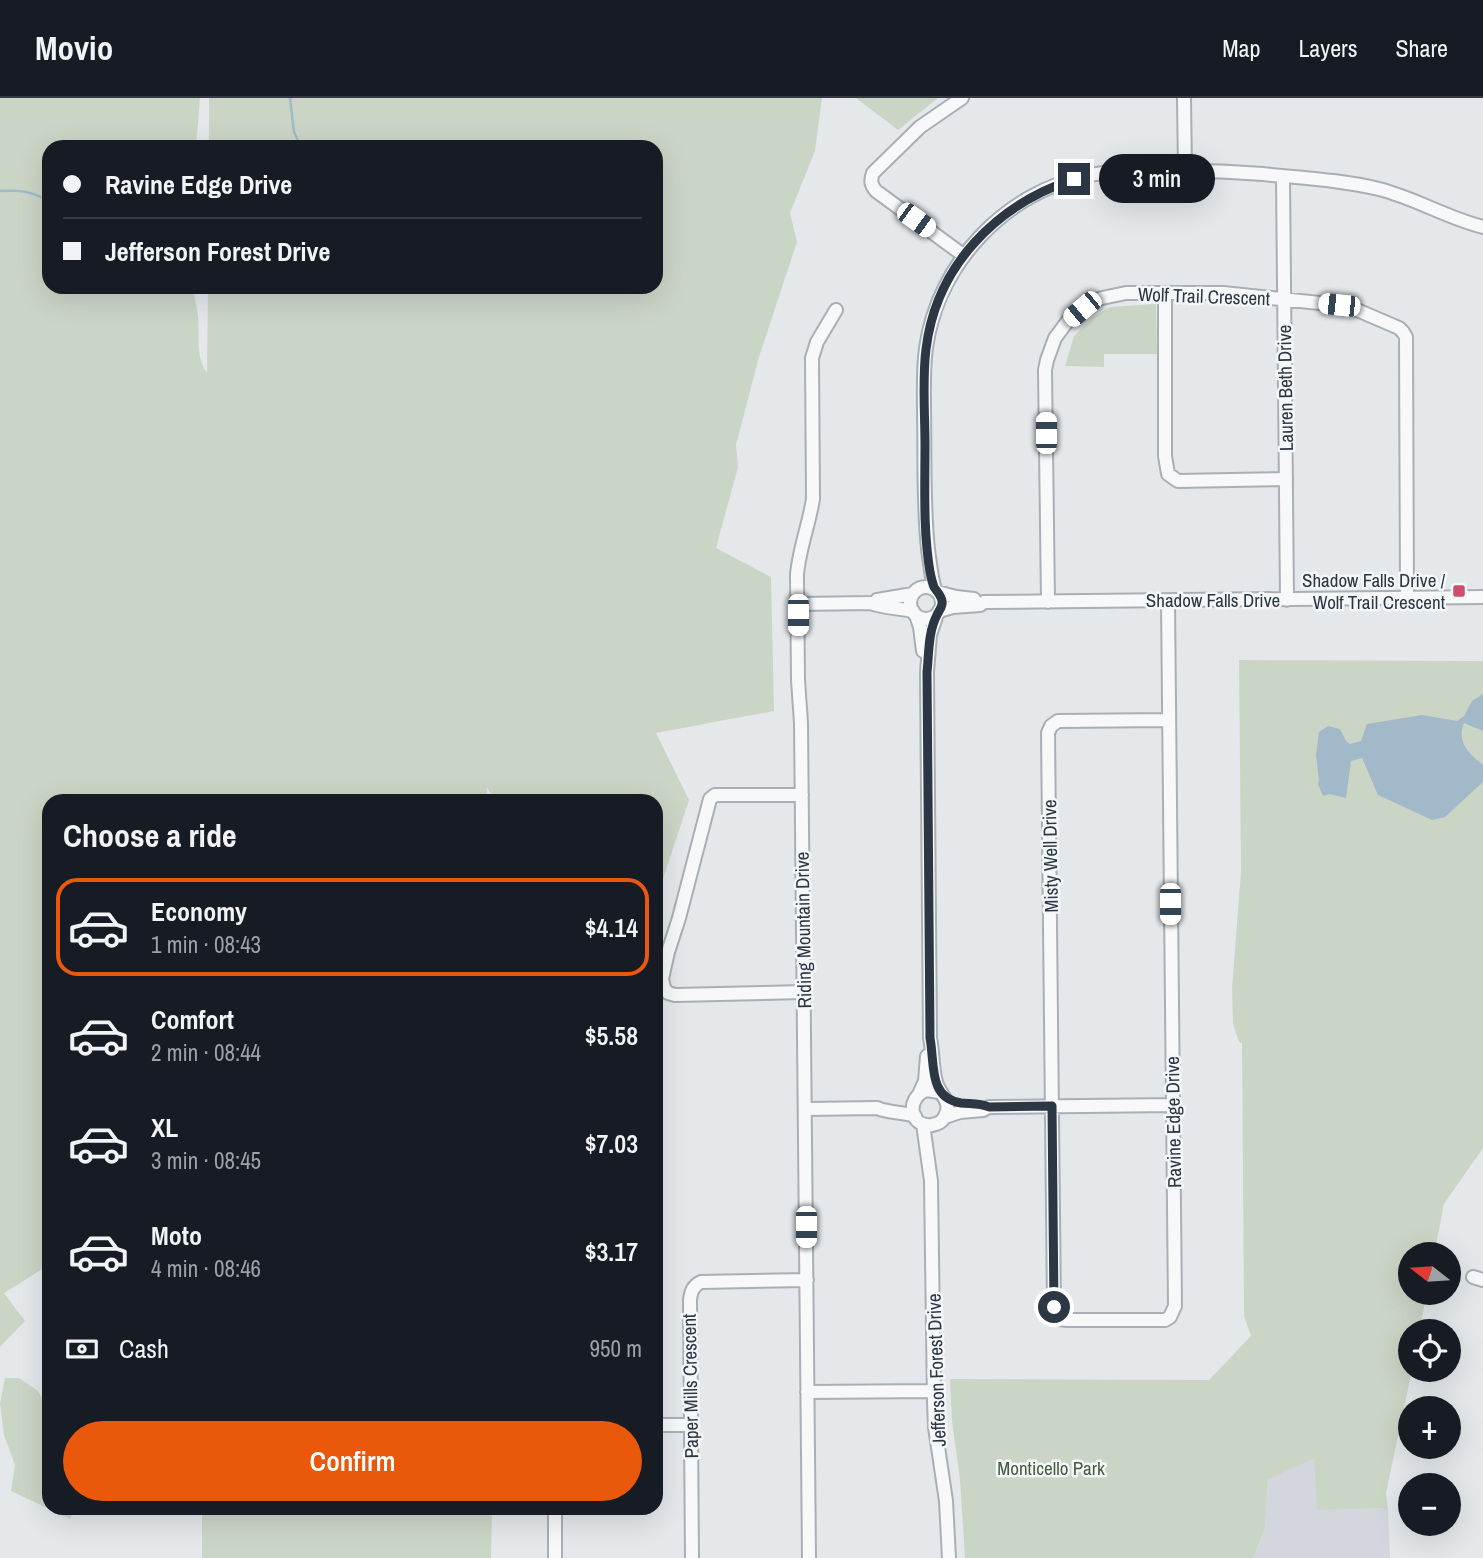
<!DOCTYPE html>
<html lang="en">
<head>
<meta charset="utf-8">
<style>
	body { margin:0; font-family:"Archivo Narrow",sans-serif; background:#242831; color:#f1f3f6; height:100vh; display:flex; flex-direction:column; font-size:26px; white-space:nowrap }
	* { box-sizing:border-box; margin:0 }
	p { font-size:23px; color:#9ea1a6 }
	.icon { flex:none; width:38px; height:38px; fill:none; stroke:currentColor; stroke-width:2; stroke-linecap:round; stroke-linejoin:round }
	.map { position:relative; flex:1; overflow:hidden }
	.details { position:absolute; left:42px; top:696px; width:621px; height:721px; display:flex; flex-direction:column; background:#171b24; border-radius:21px; box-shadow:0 7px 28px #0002 }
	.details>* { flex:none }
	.hud { position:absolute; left:42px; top:42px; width:621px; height:154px; border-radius:21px; box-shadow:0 7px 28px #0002; display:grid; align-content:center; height:154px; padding:0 21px; background:#171b24 }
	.needle { width:46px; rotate:287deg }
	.buttons { position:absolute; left:1398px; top:1144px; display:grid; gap:14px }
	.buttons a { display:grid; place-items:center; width:63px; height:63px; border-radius:50%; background:#171b24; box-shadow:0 7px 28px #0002; font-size:35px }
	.end { position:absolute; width:32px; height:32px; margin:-16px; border:9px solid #2d3743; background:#fff; box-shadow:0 0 0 4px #fff }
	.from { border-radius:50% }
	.bubble { position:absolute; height:49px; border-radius:24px; background:#171b24; box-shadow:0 7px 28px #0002; font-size:23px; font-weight:600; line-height:49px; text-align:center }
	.car { position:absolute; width:21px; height:42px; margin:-21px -10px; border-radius:9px; box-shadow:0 0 5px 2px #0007; background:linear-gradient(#fff 24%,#345 0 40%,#fff 0 76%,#345 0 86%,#fff 0) }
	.hud b { display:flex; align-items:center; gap:24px; height:66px; font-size:26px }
	.hud b+b { border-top:2px solid #363941 }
	.hud i { width:18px; height:18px; background:#f1f3f6 }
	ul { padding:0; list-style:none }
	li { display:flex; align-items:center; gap:21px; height:98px; margin:0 14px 10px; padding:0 7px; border:4px solid transparent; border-radius:21px }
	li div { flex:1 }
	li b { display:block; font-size:26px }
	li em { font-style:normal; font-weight:600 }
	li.current { border-color:#ea580c }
	li>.icon { width:63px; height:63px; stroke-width:1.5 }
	h2 { padding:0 21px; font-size:32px; line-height:84px }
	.pay { display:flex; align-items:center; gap:18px; height:77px; padding:0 21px; font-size:26px }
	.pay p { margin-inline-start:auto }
	.button { display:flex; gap:14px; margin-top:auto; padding:14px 21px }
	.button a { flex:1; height:80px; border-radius:42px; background:#ea580c; color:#fff; font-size:28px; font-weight:600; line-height:80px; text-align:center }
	header { display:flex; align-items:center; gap:42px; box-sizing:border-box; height:98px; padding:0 35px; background:#171b24; border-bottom:2px solid #363941 }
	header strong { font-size:33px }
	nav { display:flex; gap:38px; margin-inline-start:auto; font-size:24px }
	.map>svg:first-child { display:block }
	.built { fill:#d3d7dd }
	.green { fill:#cbd5c6 }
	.water { fill:#a2b9c9 }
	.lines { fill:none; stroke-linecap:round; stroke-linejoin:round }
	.stream { stroke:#a2b9c9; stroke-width:2.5 }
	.minor-casing { stroke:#a9afb5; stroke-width:16 }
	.minor { stroke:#f7f8fa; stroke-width:12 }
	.route { stroke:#2d3743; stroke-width:9 }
	.poi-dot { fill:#c8516f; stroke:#f4f7f9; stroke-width:2.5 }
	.labels { text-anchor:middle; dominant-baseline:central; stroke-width:5; stroke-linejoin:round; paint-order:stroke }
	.street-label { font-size:19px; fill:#2d3743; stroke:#f4f7f9 }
	.poi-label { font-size:19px; fill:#2d3743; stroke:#f4f7f9; text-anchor:end }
	.park-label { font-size:19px; fill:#455e3a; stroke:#f4f7f9 }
</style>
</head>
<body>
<header>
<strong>Movio</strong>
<nav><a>Map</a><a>Layers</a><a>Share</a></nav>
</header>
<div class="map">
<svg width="1483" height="1460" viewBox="0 0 1483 1460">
	<rect width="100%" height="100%" fill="#e4e8eb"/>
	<path class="built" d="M 1314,1359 L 1380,1410 L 1388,1412 L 1390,1460 L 1253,1460 L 1265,1431 L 1268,1382 Z"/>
	<path class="green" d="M 0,0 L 200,0 L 196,49 L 49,49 L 49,189 L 193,189 C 194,199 197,208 198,218 C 200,237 195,258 207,275 L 208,189 L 656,189 L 656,49 L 209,49 L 209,0 L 822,0 L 815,53 L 790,115 L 797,144 L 759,259 L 736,347 L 738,369 L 716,450 L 771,479 L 774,613 L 656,635 L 689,702 L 656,802 L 656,704 L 495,703 L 487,689 L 486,704 L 49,704 L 49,1165 L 47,1168 L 4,1195 L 25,1223 L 0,1249 Z
		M 856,0 L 938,0 L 898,32 Z
		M 1156,206 L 1157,256 L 1104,256 L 1104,269 L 1065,268 L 1074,238 L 1093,219 L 1110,209 Z
		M 1239,562 L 1483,563 L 1483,1050 L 1444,1106 L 1434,1157 L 1410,1157 L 1410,1195 L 1427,1195 L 1419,1234 L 1410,1234 L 1412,1272 L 1386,1395 L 1388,1412 L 1380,1410 L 1317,1412 L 1314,1360 L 1268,1382 L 1265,1431 L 1253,1460 L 965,1460 L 960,1382 L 952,1323 L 950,1281 L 1209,1282 L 1251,1238 L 1244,1218 L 1242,945 L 1239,944 L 1233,926 L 1232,890 L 1241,774 Z
		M 5,1280 L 19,1280 L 38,1293 L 49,1312 L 49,1410 L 75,1411 L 70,1421 L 11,1393 L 15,1367 L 4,1337 L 0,1306 Z
		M 202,1411 L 492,1411 L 491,1460 L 202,1460 Z"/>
	<path class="water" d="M 1483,596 L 1483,633 L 1464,625 C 1456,643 1469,656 1483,667 L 1483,684 L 1445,719 L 1432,722 L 1378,697 L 1362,660 L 1351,663 L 1346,700 L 1329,696 L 1323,698 L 1318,686 L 1319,682 L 1316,657 L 1319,634 L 1328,628 L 1340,631 L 1346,643 L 1350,646 L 1361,643 L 1367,626 L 1422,617 L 1457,623 L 1464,618 L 1472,603 Z"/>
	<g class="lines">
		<path class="stream" d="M 290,0 L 294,34 L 301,49
			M 0,93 C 21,92 30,93 49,103"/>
		<defs>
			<path id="minor" d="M 962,0 L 920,29 L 873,75 C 870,83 871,87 876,93 L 963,157
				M 1184,0 L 1185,72
				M 1283,79 L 1287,502
				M 1165,195 L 1165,358 L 1168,376 L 1178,383 L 1286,381
				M910 505a16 16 0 1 1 32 0a16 16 0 1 1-32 0Z
				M 935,492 C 931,478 930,465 928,451 C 923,405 925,359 924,313 C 924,292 923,271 926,250 C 938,165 1005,94 1090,77 C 1110,73 1132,73 1153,73 C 1190,72 1226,73 1263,76 C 1301,80 1342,82 1379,91 C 1415,100 1447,120 1483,129
				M 937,494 L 956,499 L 974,501
				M 877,502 L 913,496
				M 1168,503 L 1175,1208 L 1170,1219 L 1165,1222 L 1067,1222 L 1060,1221 L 1055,1218 L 1054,1209 L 1048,635 L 1051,628 L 1058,623 L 1169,622
				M 1048,504 L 1045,272 L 1047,262 L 1055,240 L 1070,220 L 1094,203 L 1102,200 L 1126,195 L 1223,195 L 1339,207 L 1357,212 L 1399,230 L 1403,234 L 1406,239 L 1407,500
				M 798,506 L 871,505 C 882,510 900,510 913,513
				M 939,513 L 953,509 L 980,507 L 984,504 L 1483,499
				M 937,516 L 930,537 L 927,574 L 930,940 C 933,954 932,970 936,984 C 939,996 953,1004 945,1018 C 943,1023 938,1026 932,1027 C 910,1030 905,1001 926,992 L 939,994
				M 916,517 L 920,529 L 923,553
				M 802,697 L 715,697 L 710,701 L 679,820 L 668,854 L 662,881 L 664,890 L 668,895 L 675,897 L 804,894
				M 920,994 L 925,983 L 927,958
				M 806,1011 L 877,1010 C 889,1015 902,1014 915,1018
				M 945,1019 L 960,1014 L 983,1012 L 989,1009 L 1173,1007
				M 923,1026 L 931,1083 L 934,1305 L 935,1329 L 946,1403 L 949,1460
				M 1473,1179 L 1483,1182
				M 807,1294 L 933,1293
				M 656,1327 L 691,1327
				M 555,1460 L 555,1410
				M 692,1460 L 690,1202 C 691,1193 693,1188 701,1184 L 807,1182
				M 809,1460 L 801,625 L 798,582 L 797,477 C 799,451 809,427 813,401 L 812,260 L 817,244 L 836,212"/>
		</defs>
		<use href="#minor" class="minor-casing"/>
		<use href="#minor" class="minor"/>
	</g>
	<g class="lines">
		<path class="route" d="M 1054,1209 L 1052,1008 L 989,1009 C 980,1005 971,1006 961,1005 C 928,1000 935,966 930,940 L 927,574 C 929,556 928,534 937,517 C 939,512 943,509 942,503 C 941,497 937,494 934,489 C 932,484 931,479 930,474 C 923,432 925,389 925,347 C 925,315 922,283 926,251 C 936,168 996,107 1074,81"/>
	</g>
	<rect class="poi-dot" x="1452" y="486" width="14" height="14" rx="3.5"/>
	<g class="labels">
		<g class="street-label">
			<text transform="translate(1204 198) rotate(2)">Wolf Trail Crescent</text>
			<text transform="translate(1285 290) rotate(-91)">Lauren Beth Drive</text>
			<text x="1213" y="502">Shadow Falls Drive</text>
			<text transform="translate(1050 758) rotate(-91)">Misty Well Drive</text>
			<text transform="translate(803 832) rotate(-91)">Riding Mountain Drive</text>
			<text transform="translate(1173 1024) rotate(-91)">Ravine Edge Drive</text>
			<text transform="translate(936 1272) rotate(-92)">Jefferson Forest Drive</text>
			<text transform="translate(690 1288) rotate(-91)">Paper Mills Crescent</text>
		</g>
		<g class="poi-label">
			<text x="1445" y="482">Shadow Falls Drive /<tspan x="1445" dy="22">Wolf Trail Crescent</tspan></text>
		</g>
		<g class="park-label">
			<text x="1051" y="1370">Monticello Park</text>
		</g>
	</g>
</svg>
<div class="buttons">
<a><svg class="needle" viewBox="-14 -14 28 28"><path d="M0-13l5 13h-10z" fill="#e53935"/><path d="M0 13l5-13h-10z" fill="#9ea1a6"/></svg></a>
<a><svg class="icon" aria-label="locate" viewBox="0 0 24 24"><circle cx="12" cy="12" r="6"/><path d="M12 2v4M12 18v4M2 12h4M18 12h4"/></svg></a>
<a>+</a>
<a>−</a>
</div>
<i class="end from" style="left:1054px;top:1209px"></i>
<i class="end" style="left:1074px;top:81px"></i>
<div class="bubble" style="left:1099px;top:56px;width:116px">3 min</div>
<i class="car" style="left:916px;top:122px;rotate:126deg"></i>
<i class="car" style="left:1339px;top:207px;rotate:276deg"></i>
<i class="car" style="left:1082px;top:211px;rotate:230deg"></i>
<i class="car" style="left:1046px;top:335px;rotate:0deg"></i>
<i class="car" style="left:798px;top:517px;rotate:180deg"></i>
<i class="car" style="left:1170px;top:806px;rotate:180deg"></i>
<i class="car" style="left:806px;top:1129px;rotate:180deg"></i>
<div class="hud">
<b><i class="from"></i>Ravine Edge Drive</b>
<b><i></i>Jefferson Forest Drive</b>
</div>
<section class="details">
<h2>Choose a ride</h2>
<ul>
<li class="current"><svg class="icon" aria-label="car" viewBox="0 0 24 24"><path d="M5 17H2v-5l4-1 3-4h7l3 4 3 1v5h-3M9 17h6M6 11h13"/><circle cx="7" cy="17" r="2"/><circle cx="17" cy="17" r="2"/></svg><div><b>Economy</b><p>1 min · 08:43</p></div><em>$4.14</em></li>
<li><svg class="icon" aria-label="car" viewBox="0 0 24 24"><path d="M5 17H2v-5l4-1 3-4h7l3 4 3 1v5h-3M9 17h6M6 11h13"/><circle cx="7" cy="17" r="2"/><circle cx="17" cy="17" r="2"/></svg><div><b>Comfort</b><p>2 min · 08:44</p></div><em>$5.58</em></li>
<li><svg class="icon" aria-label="car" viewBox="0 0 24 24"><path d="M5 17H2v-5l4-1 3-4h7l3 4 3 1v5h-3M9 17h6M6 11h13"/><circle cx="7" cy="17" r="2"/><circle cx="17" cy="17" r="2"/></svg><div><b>XL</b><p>3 min · 08:45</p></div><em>$7.03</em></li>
<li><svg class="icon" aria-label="car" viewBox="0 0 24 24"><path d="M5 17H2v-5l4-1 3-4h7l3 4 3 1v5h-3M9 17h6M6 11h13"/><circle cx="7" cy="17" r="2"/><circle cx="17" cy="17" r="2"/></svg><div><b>Moto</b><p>4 min · 08:46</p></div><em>$3.17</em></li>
</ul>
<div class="pay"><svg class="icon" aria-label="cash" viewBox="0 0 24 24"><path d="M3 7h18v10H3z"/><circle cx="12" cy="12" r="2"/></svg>Cash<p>950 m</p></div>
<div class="button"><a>Confirm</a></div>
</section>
</div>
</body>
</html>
